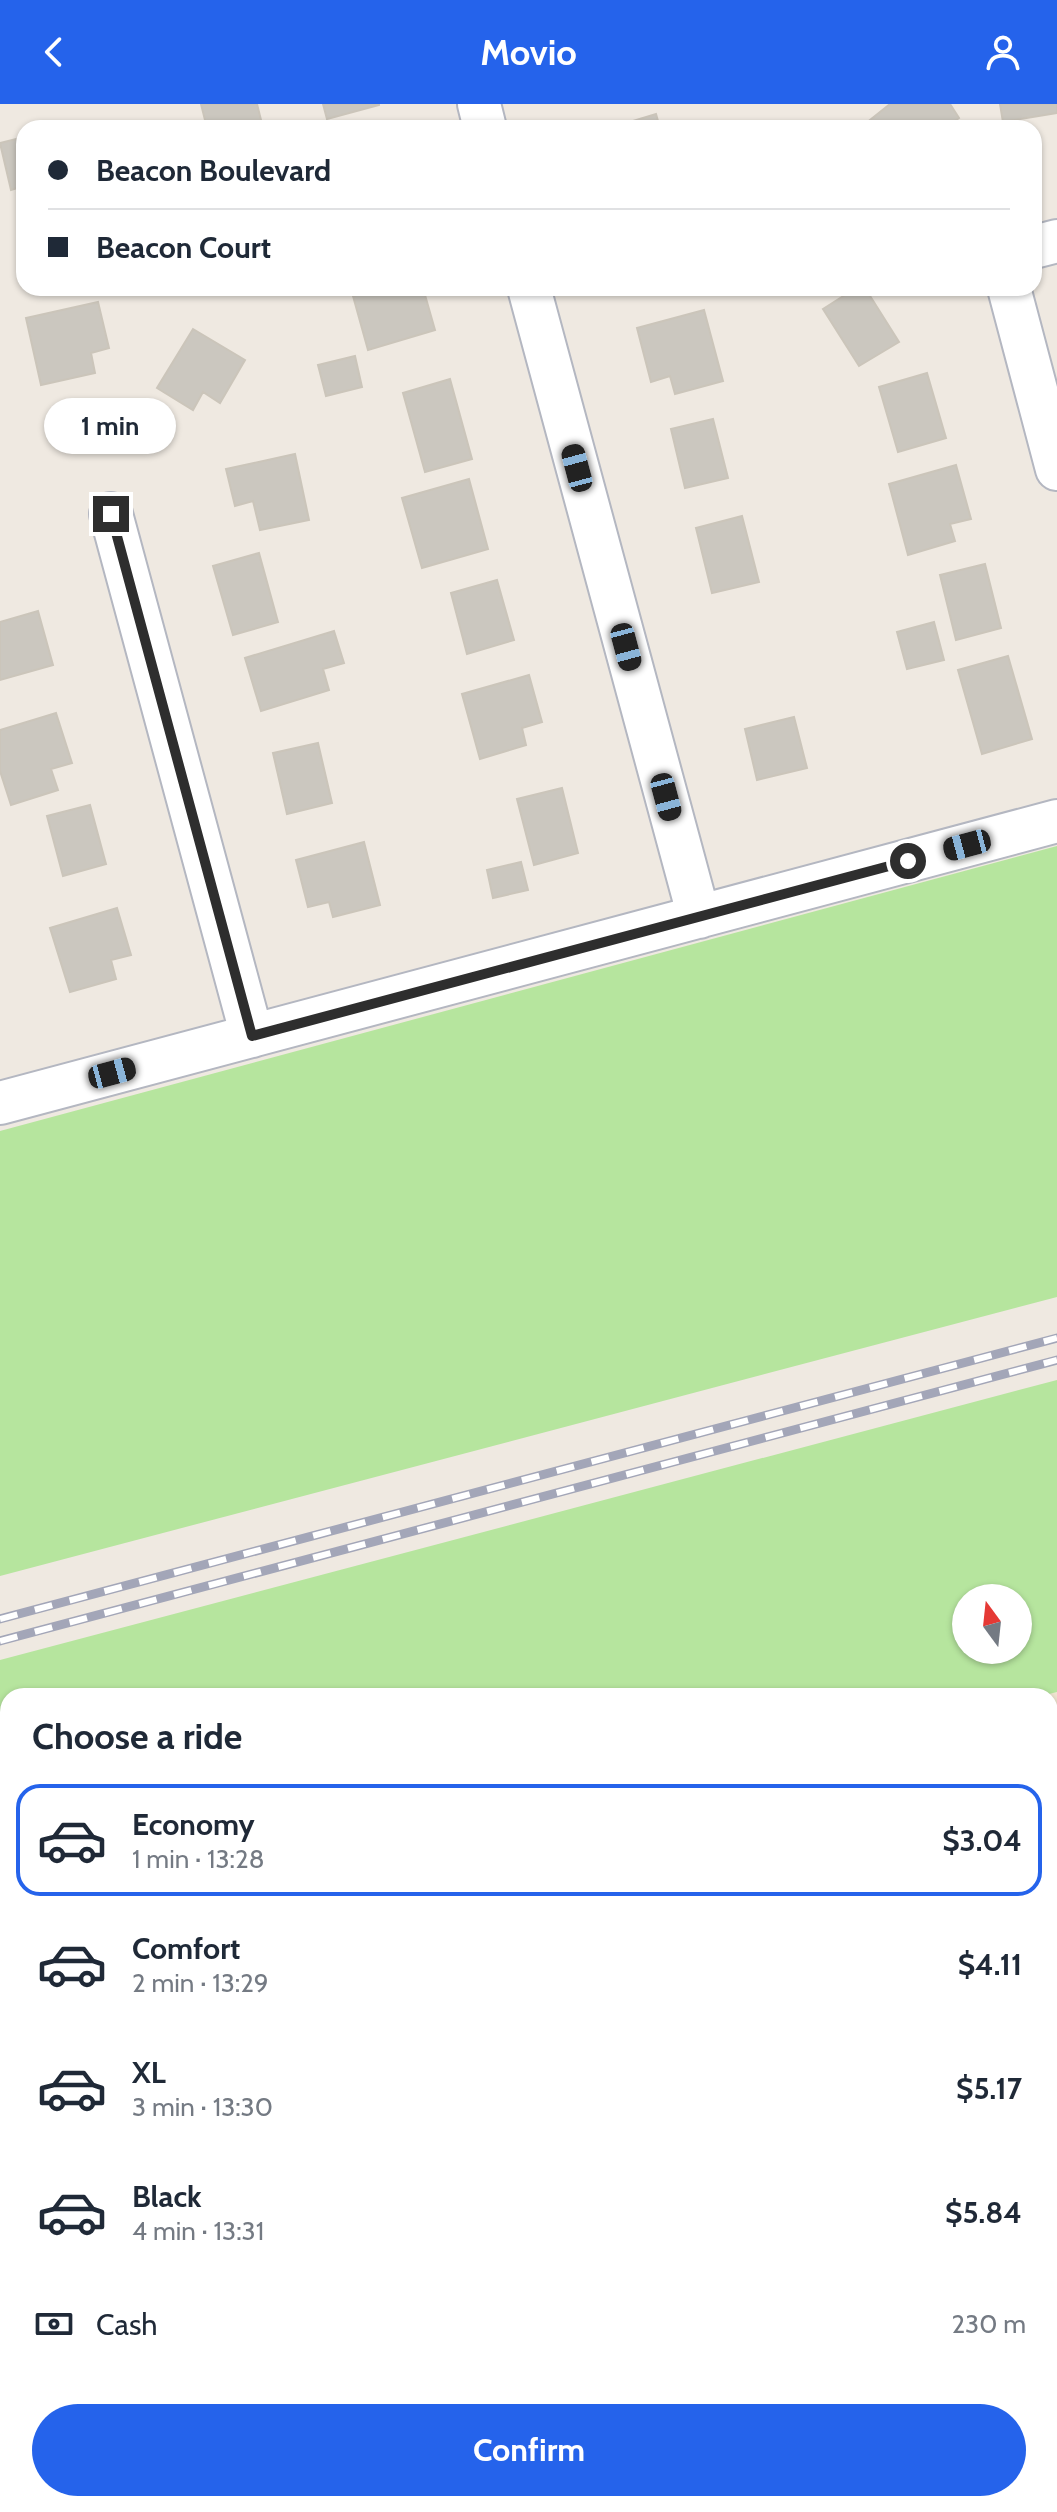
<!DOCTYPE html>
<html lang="en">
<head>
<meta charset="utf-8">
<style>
	body { margin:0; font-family:Cabin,sans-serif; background:#f2f2f3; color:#1f2937; height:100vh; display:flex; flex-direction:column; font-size:30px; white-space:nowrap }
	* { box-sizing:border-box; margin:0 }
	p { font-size:26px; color:#747a83 }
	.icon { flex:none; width:44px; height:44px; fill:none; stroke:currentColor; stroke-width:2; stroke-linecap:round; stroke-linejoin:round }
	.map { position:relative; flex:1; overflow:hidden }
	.details { position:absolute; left:0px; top:1584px; width:1058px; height:824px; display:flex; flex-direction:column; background:#fff; border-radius:24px 24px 0 0; box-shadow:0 2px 6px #0004 }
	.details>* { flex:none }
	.hud { position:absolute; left:16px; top:16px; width:1026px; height:176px; border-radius:24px; box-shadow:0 2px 6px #0004; display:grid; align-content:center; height:176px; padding:0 32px; background:#fff }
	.needle { width:52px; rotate:345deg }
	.controls { position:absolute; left:952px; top:1480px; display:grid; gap:16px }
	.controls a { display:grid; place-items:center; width:80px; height:80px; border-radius:50%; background:#fff; box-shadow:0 2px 6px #0004; font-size:40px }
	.end { position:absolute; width:36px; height:36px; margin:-18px; border:10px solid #2e2e2e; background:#fff; box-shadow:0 0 0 4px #fff }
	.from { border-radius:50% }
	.bubble { position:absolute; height:56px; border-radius:28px; background:#fff; box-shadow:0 2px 6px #0004; font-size:26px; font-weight:800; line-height:56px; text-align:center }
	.car { position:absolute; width:24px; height:48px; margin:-24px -12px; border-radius:10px; box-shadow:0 0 6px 2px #0007; background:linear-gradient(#222 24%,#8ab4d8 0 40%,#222 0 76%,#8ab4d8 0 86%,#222 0) }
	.hud b { display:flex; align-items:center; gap:28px; height:76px; font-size:30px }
	.hud b+b { border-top:2px solid #e0e1e3 }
	.hud i { width:20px; height:20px; background:#1f2937 }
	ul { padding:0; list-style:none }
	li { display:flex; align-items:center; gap:24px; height:112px; margin:0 16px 12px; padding:0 16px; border:4px solid transparent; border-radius:24px }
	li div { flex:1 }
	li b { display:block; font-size:30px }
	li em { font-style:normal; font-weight:800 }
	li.selected { border-color:#2563eb }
	li>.icon { width:72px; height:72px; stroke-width:1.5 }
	h2 { padding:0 32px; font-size:36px; line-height:96px }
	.pay { display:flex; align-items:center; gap:20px; height:88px; padding:0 32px; font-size:30px }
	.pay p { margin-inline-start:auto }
	.cta { display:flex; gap:16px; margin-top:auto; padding:16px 32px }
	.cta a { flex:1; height:92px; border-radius:48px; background:#2563eb; color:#fff; font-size:32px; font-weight:800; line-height:92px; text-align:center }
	header { display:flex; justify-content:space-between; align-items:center; height:104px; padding:0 32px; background:#2563eb; color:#fff; font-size:36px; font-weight:800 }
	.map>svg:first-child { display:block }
	.education { fill:#f0e6d1 }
	.green { fill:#b6e59e; fill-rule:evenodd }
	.building { fill:#cbc7bf; stroke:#cbc5ba; stroke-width:2 }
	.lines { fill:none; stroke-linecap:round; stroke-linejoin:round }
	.lane-casing { stroke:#b4b7c1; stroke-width:26 }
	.street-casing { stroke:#b4b7c1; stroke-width:46 }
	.lane { stroke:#fff; stroke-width:22 }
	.street { stroke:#fff; stroke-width:42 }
	.rail-casing { stroke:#a3a6b8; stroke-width:9 }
	.rail { stroke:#fff; stroke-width:6; stroke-dasharray:18; stroke-linecap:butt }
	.route { stroke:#2e2e2e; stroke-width:10 }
</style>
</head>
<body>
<header><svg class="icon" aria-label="back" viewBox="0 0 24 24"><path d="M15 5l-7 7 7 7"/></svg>Movio<svg class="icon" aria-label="person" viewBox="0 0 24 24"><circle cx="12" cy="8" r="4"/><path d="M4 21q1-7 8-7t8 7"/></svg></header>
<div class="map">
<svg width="1057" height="2408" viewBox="0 0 1057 2408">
	<rect width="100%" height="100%" fill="#efe9e1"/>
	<path class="education" d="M 1057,1588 L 1057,1702 L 1050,1710 L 1050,1592 L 1041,1592 Z
		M 8,1695 L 8,2389 L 0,2387 L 0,1697 Z
		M 69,2400 L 830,2400 L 862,2407 L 111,2408 Z"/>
	<path class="green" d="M 1057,742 L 1057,1193 L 0,1472 L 0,1027 Z
		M 1057,1276 L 1057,1588 L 1041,1592 L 8,1592 L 8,1695 L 0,1697 L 0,1556 ZM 1018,1494 L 1018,1546 L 966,1546 L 966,1494 Z
		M 0,1919 L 8,1920 L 8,2021 L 0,2020 Z"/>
	<path class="building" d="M 201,0 L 257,0 L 263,24 L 207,24 Z
		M 323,0 L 379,0 L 379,1 L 327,15 Z
		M 890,0 L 950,0 L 959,14 L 945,24 L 860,24 Z
		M 1000,0 L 1057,0 L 1057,9 L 1003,18 Z
		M 656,10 L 660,24 L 610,24 Z
		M 24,33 L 24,82 L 11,86 L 0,39 Z
		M 382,184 L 423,184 L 435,226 L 368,246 L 353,192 Z
		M 856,184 L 865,184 L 899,238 L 859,262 L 823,205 Z
		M 98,198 L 109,244 L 91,249 L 95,269 L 41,281 L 26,214 Z
		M 704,206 L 723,277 L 675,290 L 670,272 L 651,278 L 637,224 Z
		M 193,225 L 245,256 L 220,299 L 203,288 L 193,306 L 157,284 Z
		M 355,252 L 362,283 L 326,292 L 318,261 Z
		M 927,269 L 946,334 L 898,348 L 879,283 Z
		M 450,275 L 472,355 L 425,368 L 403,289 Z
		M 713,315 L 728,374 L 685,384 L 671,325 Z
		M 295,350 L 309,416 L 260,426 L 253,397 L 235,402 L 226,365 Z
		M 956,361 L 971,415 L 950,420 L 955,437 L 908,451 L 889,380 Z
		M 469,375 L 488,445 L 422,464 L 402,394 Z
		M 742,412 L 759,478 L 712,489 L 696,424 Z
		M 259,449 L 278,518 L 233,531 L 213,462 Z
		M 985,460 L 1001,524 L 956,536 L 940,471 Z
		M 497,476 L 514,536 L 467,550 L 451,489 Z
		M 38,507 L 53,561 L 0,576 L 0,518 Z
		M 934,518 L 944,556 L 907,565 L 897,528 Z
		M 334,527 L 344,559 L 323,565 L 329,586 L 261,607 L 245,554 Z
		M 1008,552 L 1032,635 L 982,650 L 958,566 Z
		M 529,571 L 542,618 L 522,624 L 526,641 L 480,655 L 462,590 Z
		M 56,609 L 72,659 L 51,665 L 58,686 L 11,701 L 0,667 L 0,626 Z
		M 794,613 L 807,664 L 757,676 L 745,625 Z
		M 318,639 L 332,699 L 287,710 L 273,649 Z
		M 562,684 L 578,749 L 534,761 L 517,695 Z
		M 90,701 L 106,760 L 63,772 L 47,712 Z
		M 364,738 L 380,801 L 333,813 L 329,798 L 308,803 L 296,756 Z
		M 521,758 L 528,786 L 493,794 L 487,766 Z
		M 117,804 L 131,851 L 111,856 L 116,875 L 70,888 L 50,824 Z
		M 0,2020 L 8,2021 L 8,2143 L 0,2142 Z
		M 0,2212 L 8,2212 L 8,2322 L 0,2321 Z"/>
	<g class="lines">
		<defs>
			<path id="lane" d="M 541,2400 L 553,2403 L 552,2408
				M 277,2408 L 278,2400"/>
			<path id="street" d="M 479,0 L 485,24
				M 1034,143 L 1057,137
				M 529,184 L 699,813
				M 1009,184 L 1057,365
				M 111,410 L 252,932
				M 0,999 L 1057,717
				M 1050,2077 L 1057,2067
				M 1050,2367 L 1057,2367
				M 0,2405 L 15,2408
				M 891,2408 L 892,2400"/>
		</defs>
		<use href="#lane" class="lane-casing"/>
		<use href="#street" class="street-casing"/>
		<use href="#lane" class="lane"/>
		<use href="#street" class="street"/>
		<defs>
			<path id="rail" d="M 0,1515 L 1057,1234
				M 0,1537 L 1057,1256"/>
		</defs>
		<use href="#rail" class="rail-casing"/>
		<use href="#rail" class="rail"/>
	</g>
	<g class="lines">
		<path class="route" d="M 111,410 L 252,932 L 908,757"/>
	</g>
</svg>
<div class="controls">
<a><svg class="needle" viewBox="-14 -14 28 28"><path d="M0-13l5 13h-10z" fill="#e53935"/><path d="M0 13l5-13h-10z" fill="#747a83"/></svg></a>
</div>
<i class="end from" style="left:908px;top:757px"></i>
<i class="end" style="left:111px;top:410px"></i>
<div class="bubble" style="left:44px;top:294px;width:132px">1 min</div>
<i class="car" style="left:577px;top:364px;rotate:345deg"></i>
<i class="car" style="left:626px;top:543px;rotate:165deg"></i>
<i class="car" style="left:666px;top:693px;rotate:165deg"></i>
<i class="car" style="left:967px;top:741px;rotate:255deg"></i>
<i class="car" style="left:112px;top:969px;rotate:75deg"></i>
<div class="hud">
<b><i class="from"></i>Beacon Boulevard</b>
<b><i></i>Beacon Court</b>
</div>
<section class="details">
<h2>Choose a ride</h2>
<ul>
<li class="selected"><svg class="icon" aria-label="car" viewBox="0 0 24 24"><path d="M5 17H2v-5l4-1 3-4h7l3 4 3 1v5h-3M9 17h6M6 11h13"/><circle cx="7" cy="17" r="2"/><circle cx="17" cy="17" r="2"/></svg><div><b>Economy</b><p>1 min · 13:28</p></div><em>$3.04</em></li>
<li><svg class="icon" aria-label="car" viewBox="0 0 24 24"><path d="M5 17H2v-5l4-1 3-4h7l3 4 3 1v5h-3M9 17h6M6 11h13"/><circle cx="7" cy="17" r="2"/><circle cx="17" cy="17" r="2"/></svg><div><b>Comfort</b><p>2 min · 13:29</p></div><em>$4.11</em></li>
<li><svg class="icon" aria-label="car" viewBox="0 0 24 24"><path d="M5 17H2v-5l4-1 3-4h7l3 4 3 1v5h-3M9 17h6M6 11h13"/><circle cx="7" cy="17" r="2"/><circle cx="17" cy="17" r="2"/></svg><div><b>XL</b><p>3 min · 13:30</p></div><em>$5.17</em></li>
<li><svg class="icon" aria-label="car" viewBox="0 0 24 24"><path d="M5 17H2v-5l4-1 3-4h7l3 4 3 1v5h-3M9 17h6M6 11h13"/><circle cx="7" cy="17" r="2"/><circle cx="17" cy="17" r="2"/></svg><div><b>Black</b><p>4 min · 13:31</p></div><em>$5.84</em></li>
</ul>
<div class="pay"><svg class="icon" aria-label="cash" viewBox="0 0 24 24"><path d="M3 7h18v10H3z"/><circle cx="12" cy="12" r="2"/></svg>Cash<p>230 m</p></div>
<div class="cta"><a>Confirm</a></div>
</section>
</div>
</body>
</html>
